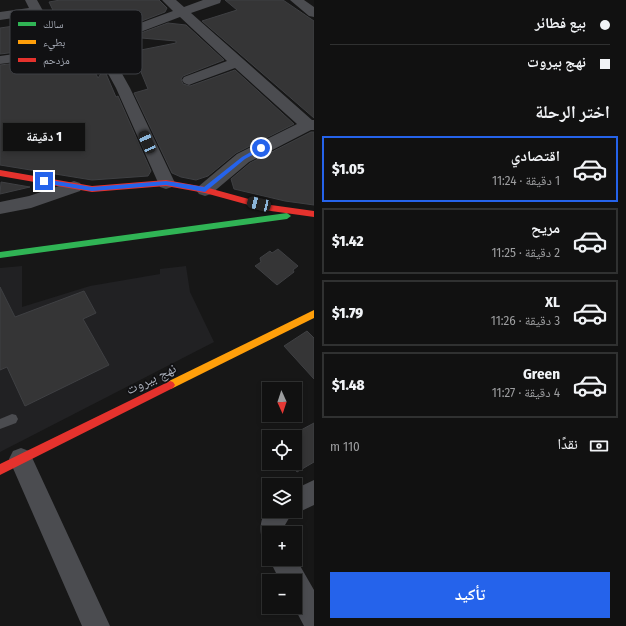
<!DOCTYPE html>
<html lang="ar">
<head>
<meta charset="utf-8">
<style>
	body { margin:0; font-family:"Fira Sans Condensed","Noto Naskh Arabic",sans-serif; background:#1a1a1a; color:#f1f3f6; direction:rtl; height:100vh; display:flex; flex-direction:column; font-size:15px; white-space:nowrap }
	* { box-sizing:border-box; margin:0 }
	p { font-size:13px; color:#9c9d9f }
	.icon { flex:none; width:22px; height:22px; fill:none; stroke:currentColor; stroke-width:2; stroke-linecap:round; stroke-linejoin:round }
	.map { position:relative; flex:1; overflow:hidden; direction:ltr }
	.panel { display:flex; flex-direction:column; background:#111; width:312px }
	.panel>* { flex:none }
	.banner { display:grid; align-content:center; height:88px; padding:0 16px; background:#111 }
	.needle { width:26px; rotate:177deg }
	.buttons { position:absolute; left:262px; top:382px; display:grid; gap:8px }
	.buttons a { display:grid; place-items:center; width:40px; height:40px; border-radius:0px; background:#111; box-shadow:0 2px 6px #0003,0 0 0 1px #303131; font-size:20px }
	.end { position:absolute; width:18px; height:18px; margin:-9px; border:5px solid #2563eb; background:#fff; box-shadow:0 0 0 2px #fff }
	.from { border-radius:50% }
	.bubble { position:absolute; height:28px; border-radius:0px; background:#111; box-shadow:0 2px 6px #0003,0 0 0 1px #303131; font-size:13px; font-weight:800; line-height:28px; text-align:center; direction:rtl }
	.car { position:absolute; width:12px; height:24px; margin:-12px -6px; border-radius:5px; box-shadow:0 0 3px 1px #0007; background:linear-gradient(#222 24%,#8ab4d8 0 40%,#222 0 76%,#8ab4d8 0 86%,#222 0) }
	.banner b { display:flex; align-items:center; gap:14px; height:38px; font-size:15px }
	.banner b+b { border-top:1px solid #303131 }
	.banner i { width:10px; height:10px; background:#f1f3f6 }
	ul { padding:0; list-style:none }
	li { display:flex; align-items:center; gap:12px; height:66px; margin:0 8px 6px; padding:0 8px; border:2px solid #303131; border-radius:0px }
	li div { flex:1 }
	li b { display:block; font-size:15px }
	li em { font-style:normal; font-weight:800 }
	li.active { border-color:#2563eb }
	li>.icon { width:36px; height:36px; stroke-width:1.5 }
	h2 { padding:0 16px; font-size:18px; line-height:48px }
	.pay { display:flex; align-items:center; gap:10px; height:44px; padding:0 16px; font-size:15px }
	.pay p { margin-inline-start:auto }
	.primary-button { display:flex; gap:8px; margin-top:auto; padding:8px 16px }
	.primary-button a { flex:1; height:46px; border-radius:0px; background:#2563eb; color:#fff; font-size:16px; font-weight:800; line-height:46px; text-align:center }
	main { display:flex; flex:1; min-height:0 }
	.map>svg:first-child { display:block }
	.built { fill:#212123 }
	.building { fill:#353536; stroke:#3f4043 }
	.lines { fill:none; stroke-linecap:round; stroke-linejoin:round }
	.lane { fill:#4b4c50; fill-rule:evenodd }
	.street { fill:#4b4c50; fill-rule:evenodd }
	.fast { fill:#30b455; fill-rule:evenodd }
	.slow { fill:#ff9f0a; fill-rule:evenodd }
	.jam { fill:#e5322d; fill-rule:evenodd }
	.route { fill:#2563eb }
	.labels { text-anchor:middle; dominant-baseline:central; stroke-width:3.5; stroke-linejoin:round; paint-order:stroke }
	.street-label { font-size:14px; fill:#a8adb8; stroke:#111113 }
	.key { fill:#111113; stroke:#3e4045; stroke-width:1 }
	.key-label { font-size:11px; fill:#a8adb8 }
</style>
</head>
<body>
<main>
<section class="panel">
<div class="banner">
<b><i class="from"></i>بيع فطائر</b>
<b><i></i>نهج بيروت</b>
</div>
<h2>اختر الرحلة</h2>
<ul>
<li class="active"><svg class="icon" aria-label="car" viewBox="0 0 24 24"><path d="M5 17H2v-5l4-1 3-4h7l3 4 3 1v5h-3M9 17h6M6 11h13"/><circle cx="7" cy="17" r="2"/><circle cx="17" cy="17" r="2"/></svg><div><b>اقتصادي</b><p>1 دقيقة · 11:24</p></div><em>$1.05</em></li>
<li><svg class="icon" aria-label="car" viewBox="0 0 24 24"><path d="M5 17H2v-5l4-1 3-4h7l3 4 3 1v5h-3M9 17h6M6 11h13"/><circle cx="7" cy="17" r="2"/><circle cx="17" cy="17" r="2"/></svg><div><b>مريح</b><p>2 دقيقة · 11:25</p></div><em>$1.42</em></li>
<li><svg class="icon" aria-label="car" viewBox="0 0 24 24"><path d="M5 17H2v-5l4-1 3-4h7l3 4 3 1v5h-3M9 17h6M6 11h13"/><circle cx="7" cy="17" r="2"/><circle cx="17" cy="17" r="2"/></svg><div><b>XL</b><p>3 دقيقة · 11:26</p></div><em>$1.79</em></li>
<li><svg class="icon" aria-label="car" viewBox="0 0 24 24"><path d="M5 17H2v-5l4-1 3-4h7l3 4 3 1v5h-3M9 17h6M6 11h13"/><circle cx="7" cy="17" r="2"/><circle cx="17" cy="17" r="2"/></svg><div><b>Green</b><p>4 دقيقة · 11:27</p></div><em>$1.48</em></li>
</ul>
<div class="pay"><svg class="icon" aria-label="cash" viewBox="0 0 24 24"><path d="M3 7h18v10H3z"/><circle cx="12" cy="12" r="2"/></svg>نقدًا<p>110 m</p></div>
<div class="primary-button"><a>تأكيد</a></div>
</section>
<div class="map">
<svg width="314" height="626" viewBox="0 0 314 626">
	<rect width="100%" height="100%" fill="#171717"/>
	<path class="built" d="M 22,266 L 22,307 L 90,286 L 160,274 L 160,269 L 186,266 L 190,292 L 214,342 L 0,452 L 0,268 Z"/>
	<path class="building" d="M 60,0 L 159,0 L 167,8 L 165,12 L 134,24 L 136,21 L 95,35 L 64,33 L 49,2 Z
		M 225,0 L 283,0 L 314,21 L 314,118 L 202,21 L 237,10 Z
		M 35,23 L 42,37 L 34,50 L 0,54 L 0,28 Z
		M 168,23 L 186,25 L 224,60 L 183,76 L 181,79 L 183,84 L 190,86 L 235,70 L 294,124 L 236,153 L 208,176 L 196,180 L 181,177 L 172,173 L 134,93 L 148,89 L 141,72 L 131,52 L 176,43 L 176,41 L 130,37 Z
		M 64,60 L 65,65 L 89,60 L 98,78 L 104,69 L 116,97 L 118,96 L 151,171 L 148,176 L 92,180 L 0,165 L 0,65 L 27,62 L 26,65 Z
		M 311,132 L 314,132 L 314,205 L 285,201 L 234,189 L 231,179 L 250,163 Z
		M 1,182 L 30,187 L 0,194 Z
		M 278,249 L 298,266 L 293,270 L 294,272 L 277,285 L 255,266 L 261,262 L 260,258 L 270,251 L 272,253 Z
		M 0,287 L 15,317 L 84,291 L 96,313 L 83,319 L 109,365 L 25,406 L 7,367 L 0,370 Z
		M 307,331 L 314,338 L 314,379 L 284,346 Z
		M 314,423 L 314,462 L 297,472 L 290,463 L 295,463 L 295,437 L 288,437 Z"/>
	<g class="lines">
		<path class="lane" d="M 12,414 L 16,415 L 18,419 L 16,423 L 0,429 L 0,419 Z"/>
		<path class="street" d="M 25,0 L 37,0 L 63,47 L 94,40 L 173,11 L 162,0 L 176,0 L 184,7 L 203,0 L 221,0 L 220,3 L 191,13 L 312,120 L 314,120 L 314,130 L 311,130 L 249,162 L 211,194 L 205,196 L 199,194 L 196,190 L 199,186 L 237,154 L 297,124 L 235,68 L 194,83 L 189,85 L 184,83 L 182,80 L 184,77 L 227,61 L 180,17 L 106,45 L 130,88 L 175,183 L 172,187 L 166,189 L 160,187 L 116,88 L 94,48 L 59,56 L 0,64 L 0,56 L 50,49 L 33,15 L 0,20 L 0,12 L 29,8 Z
			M 290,0 L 304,0 L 314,7 L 314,17 L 309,16 Z
			M 74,181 L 80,183 L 83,187 L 80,191 L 31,208 L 0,214 L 0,202 L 29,196 Z
			M 21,448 L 29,451 L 110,626 L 82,626 L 9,459 L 13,451 Z
			M 314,480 L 314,505 L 295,514 L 292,513 L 285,525 L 285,533 L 269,533 L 269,544 L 263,542 C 258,528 261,517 269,506 L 269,511 L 295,511 L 295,489 Z
			M 295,557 L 314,590 L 314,626 L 304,626 L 294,607 L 295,581 L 280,581 L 269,559 L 295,559 Z"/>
		<path class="fast" d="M 287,213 L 291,216 L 287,219 L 0,258 L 0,252 Z"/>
		<path class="slow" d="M 314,310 L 314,318 L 173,388 L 170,389 L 167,388 L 165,385 L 167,382 Z"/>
		<path class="jam" d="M 0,170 L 92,186 L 166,180 L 205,187 L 271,205 L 314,211 L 314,217 L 271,211 L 205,193 L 166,186 L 92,192 L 0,176 Z
			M 170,381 L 173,382 L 175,385 L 173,388 L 0,475 L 0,464 Z"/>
	</g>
	<path class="route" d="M 261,146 L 263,147 L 263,149 L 245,159 L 205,192 L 166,185 L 92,191 L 44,183 L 42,181 L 44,179 L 92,187 L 166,181 L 204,187 L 242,157 Z"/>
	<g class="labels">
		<g class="street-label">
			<text transform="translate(151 379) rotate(-26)">نهج بيروت</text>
		</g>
	</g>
	<rect x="10" y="10" width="132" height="64" rx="6" class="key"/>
	<rect x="18" y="22" width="18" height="4" fill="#30b455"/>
	<rect x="18" y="40" width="18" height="4" fill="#ff9f0a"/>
	<rect x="18" y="58" width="18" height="4" fill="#e5322d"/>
	<g class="key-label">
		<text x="43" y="28">سالك</text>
		<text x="43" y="46">بطيء</text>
		<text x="43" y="64">مزدحم</text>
	</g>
</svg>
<div class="buttons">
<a><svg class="needle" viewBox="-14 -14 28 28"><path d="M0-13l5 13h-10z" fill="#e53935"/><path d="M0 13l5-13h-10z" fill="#9c9d9f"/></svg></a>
<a><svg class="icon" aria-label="locate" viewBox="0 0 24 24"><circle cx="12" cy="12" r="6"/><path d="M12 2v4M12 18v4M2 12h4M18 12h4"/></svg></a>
<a><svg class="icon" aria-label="layers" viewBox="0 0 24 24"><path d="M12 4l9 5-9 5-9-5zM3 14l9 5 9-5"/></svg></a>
<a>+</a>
<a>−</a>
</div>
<i class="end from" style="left:261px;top:148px"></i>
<i class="end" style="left:44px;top:181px"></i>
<div class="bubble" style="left:3px;top:123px;width:82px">1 دقيقة</div>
<i class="car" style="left:147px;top:142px;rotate:336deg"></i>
<i class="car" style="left:259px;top:204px;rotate:283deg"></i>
</div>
</main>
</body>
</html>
